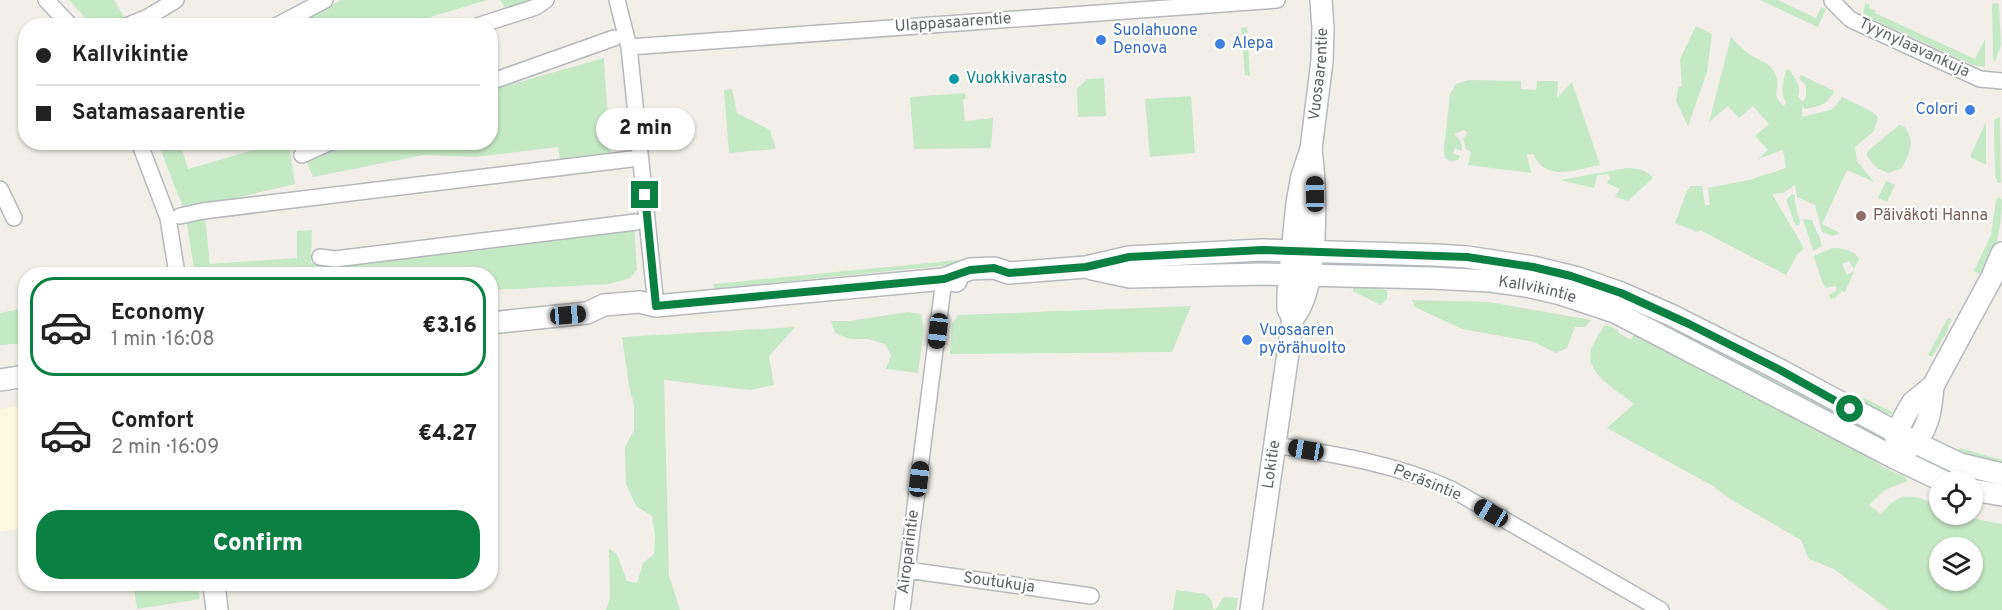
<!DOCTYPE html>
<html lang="en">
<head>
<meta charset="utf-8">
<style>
	body { margin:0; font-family:Overpass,sans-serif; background:#f6f6f6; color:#222; height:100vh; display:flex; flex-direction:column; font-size:22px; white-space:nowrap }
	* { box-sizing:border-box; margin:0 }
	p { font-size:20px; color:#767676 }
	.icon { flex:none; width:33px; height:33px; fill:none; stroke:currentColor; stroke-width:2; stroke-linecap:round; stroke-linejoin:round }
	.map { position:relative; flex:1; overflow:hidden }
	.drawer { position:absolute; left:18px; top:267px; width:480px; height:324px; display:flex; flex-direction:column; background:#fff; border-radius:24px; box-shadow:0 2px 4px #0004 }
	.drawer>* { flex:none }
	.top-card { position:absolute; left:18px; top:18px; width:480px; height:132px; border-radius:24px; box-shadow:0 2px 4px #0004; display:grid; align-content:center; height:132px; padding:0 18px; background:#fff }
	.fabs { position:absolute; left:1929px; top:471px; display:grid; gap:12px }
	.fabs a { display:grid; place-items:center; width:54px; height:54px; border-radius:50%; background:#fff; box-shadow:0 2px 4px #0004; font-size:30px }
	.end { position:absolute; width:27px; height:27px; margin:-14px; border:8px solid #0b8043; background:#fff; box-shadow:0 0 0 3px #fff }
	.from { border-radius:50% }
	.bubble { position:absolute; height:42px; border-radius:21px; background:#fff; box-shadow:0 2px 4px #0004; font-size:20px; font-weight:800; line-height:42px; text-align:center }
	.car { position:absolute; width:18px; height:36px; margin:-18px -9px; border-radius:8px; box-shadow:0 0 4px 2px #0007; background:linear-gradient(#222 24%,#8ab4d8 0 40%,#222 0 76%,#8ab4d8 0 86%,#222 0) }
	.top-card b { display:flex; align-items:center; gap:21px; height:57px; font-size:22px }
	.top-card b+b { border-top:2px solid #e0e0e0 }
	.top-card i { width:15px; height:15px; background:#222 }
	ul { padding:10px 0 0; list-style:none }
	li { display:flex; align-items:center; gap:18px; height:99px; margin:0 12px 9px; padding:0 6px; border:3px solid transparent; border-radius:24px }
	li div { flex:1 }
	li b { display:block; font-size:22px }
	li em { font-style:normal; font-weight:800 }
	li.active { border-color:#0b8043 }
	li>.icon { width:54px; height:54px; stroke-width:1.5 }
	.cta { display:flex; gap:12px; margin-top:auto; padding:12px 18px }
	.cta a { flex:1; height:69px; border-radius:24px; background:#0b8043; color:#fff; font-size:24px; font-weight:800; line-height:69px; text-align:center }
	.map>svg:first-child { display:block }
	.commercial { fill:#fef7e0 }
	.green { fill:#c5e8c5; fill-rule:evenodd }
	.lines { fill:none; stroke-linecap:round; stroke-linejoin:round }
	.street-casing { stroke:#b5b8bc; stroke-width:18 }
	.secondary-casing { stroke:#b6babf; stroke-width:24 }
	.street { stroke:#fff; stroke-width:15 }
	.secondary { stroke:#fff; stroke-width:21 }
	.route { stroke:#0b8043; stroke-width:8 }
	.shop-dot { fill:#3f7fe0; stroke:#fff; stroke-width:2 }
	.culture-dot { fill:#0f9aa8; stroke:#fff; stroke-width:2 }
	.education-dot { fill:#8d6e63; stroke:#fff; stroke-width:2 }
	.labels { text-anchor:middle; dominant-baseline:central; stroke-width:4.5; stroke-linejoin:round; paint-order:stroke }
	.street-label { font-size:16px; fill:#5f6368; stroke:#fff }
	.shop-label { font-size:16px; fill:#366cbe; stroke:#fff; text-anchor:start }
	.culture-label { font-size:16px; fill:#0d838f; stroke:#fff; text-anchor:start }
	.education-label { font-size:16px; fill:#785e54; stroke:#fff; text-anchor:start }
</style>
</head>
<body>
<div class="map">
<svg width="2002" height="610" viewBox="0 0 2002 610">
	<rect width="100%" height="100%" fill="#f1efe8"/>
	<path class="commercial" d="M 25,405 L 25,528 L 0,532 L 0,409 Z"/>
	<path class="green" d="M 69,0 L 114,0 L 128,23 L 122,25 L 92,25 Z
		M 341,0 L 487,0 L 404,25 L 295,25 Z
		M 500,0 L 535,0 L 506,9 Z
		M 1760,0 L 1778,0 L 1816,18 L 1821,7 L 1826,9 L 1818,27 Z
		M 1865,3 L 1870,5 L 1869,8 L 1876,11 L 1875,13 L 1975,59 L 1985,39 L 1985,67 L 1973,65 L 1863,15 Z
		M 1994,3 L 1999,4 L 2001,45 L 1995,62 L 1993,58 L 1992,5 Z
		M 1696,26 L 1712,34 L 1707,72 L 1688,126 L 1676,101 L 1678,88 L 1682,86 L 1680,59 Z
		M 1247,27 L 1250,76 L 1245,75 L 1241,28 Z
		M 1731,37 C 1736,42 1742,49 1748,53 C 1758,61 1772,62 1776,76 C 1781,89 1769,94 1784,106 L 1786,102 C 1779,95 1784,80 1786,70 L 1789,69 C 1794,77 1802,86 1798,96 L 1802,102 L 1806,98 L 1806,86 L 1799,78 L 1801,75 L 1834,91 C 1828,105 1819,106 1805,109 L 1802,106 L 1802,117 L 1833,109 L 1842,97 L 1871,111 L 1878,117 L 1874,131 L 1855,147 L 1857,161 L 1874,182 L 1847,170 L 1822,224 L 1840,233 L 1833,236 L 1822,232 L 1815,205 L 1797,197 L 1795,185 L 1783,193 L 1772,194 L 1804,248 L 1797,255 L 1786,275 L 1700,230 L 1698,232 L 1675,223 L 1687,191 L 1691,186 L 1702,186 L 1705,205 L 1710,205 L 1708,188 L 1749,180 L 1786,168 L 1783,150 L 1758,159 L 1768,150 L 1755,136 L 1769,124 L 1753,106 L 1739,118 L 1728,106 L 1709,122 Z
		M 604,58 L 610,156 L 560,159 L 558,147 L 476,157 L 423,155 L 313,177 L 305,158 L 346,143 L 490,142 L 491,90 Z
		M 1104,78 L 1106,116 L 1078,117 L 1077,89 L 1087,79 Z
		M 1469,80 L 1521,81 L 1521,89 L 1536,90 L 1537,81 L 1558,81 L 1557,98 L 1572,82 L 1600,165 C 1575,170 1545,182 1533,154 L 1527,155 L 1531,173 L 1468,165 L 1471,152 L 1466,149 L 1463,138 L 1466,136 L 1467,132 L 1464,130 L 1454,134 C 1459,139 1464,143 1461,151 L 1455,148 L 1453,153 L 1460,156 L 1458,160 L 1450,161 L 1445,158 L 1444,149 L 1450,94 L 1456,84 Z
		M 732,89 L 737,113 L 770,130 L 776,149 L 729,153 L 724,90 Z
		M 965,93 L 966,99 L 963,100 L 965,121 L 993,118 L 991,148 L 914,149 L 910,97 Z
		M 1191,96 L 1195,153 L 1150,157 L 1145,99 Z
		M 2000,117 L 2001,183 L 1998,183 L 1995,176 L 1994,120 Z
		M 1986,122 L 1986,165 L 1970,157 Z
		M 1899,125 L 1904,126 C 1916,143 1910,151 1902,168 L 1888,173 L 1877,168 L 1867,156 L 1867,152 Z
		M 158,143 L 180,143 L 188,169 L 278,143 L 289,143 L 295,184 L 184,210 Z
		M 1627,168 C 1638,168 1646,170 1653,178 L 1628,201 L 1615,197 L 1620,189 L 1607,183 L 1610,178 L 1608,174 L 1597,175 L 1594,188 L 1560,180 Z
		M 1886,181 L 1895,185 L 1887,202 L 1878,198 Z
		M 1792,194 L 1795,195 L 1795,203 L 1800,223 L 1797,226 L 1794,222 L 1786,200 Z
		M 1999,197 L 2002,200 C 2001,226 1998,255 1980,274 L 1974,271 L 1991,235 L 1996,200 Z
		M 205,217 L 210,264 L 297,258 L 297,231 L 312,230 L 311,263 L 327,263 L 634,225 L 637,270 L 630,278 L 609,284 L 491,290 L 490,274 L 195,274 L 186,218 Z
		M 1803,219 L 1812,220 C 1815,229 1820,236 1822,246 L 1813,251 Z
		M 1832,248 C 1842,248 1854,250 1859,259 L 1854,269 L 1849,261 L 1842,264 L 1847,275 L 1854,271 L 1845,292 L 1842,291 L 1835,298 L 1831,299 L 1829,295 L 1836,291 L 1836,286 L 1826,288 L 1822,282 L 1814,256 Z
		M 959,260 L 960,264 L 714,289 L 714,284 Z
		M 1353,284 L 1387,290 L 1387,299 L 1381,305 L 1353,291 Z
		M 1619,299 L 1665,320 L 1872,431 L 1870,436 L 1640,318 Z
		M 1412,300 L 1489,302 L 1591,320 L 1585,327 L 1575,327 L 1567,348 L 1556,353 L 1534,342 L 1462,329 L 1415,307 Z
		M 1191,306 L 1172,352 L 950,354 L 952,324 L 958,315 Z
		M 25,308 L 25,343 L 0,345 L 0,313 Z
		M 907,312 L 921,314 L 924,329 L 918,373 L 886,369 L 891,355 L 885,344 L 868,339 L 850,339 L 835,333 L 831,321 L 850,321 Z
		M 1948,318 L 1952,320 L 1947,328 L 1948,330 L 1932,357 L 1928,355 Z
		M 1604,326 L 1610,326 L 1618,330 L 1619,333 L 1631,340 L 1635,332 C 1705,369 1774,407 1845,443 C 1865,454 1882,469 1904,476 L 1907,481 L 1885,490 L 1869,505 L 1881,514 C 1885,510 1889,504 1894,501 C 1909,491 1926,500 1939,507 L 1940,514 L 1954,515 L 2002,524 L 2002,610 L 1889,610 L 1834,569 L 1809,559 L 1801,540 L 1730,499 L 1713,486 L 1607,428 L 1634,404 C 1617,390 1582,373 1592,347 C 1595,340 1600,333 1604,326 ZM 1940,548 L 1972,548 L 1972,580 L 1940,580 Z
		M 795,327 L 769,356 L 774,385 L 750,390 L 664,380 L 669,576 L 680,610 L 606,610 L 610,598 L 609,549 L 617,554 L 627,581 L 637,583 L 643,563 L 654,554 L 655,536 L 652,516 L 636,506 L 626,484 L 625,447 L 634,430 L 634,405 L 629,386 L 622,337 Z
		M 1858,395 L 1894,413 L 1882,416 L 1853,401 Z
		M 1960,448 L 2002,460 L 2002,467 L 1956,454 Z
		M 133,584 L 198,584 L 200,599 L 137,609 Z
		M 1176,590 L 1206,594 L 1212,601 L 1213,609 L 1216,609 L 1224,597 L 1238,598 L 1236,610 L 1173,610 Z"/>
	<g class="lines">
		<defs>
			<path id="street" d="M 46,0 L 71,26
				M 617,0 L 629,47 L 656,306
				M 1832,1 L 1850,19 L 1856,22 L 1980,79 L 2002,81
				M 126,26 L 148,17 L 176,0
				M 276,26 L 325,0
				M 477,26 L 536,7 L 546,0
				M 629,47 L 1277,0
				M 490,82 L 614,38
				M 139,142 L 168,218 L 177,274
				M 302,155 L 331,142
				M 0,189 L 14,218
				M 180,216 L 203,211 L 631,159
				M 320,257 L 335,259 L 636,222
				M 1274,445 C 1335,454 1397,464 1453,490 L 1661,610
				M 907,570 L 1091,596
				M 902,610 L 944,279"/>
			<g id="secondary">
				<path id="s1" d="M 1092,269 L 1130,277 L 1262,274 L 1431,278 L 1491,281 L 1526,286 L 1561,294 L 1615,312 L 1895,458 L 1945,482"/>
				<path d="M 944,279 L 970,269 L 994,268 L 1009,273 L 1086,267 L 1129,257 L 1262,250 L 1436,255 L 1467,257 L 1533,267 L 1578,278 L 1621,293 L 1671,315 L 1780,370 L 1916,443 L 1960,464 L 2002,474"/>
				<path id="s2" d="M 1293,318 L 1288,309 L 1288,293 L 1297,203 L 1302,176 L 1311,149 L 1322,61 L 1323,28 L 1321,0"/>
				<path d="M 490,323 L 587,313 L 604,305 L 640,302 L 656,306 L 944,279 L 956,281"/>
				<path d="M 0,380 L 26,376"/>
				<path d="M 1896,448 L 1896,433 L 1907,412 L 1913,402 L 1933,386 L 1992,277 L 2002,253"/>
				<path d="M 1906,450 C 1928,435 1931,412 1933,386"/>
				<path d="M 1972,490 L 2002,495"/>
				<path d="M 214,584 L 217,610"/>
				<path id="s3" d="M 1251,610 L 1293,318 C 1320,287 1316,189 1311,149"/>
			</g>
		</defs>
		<use href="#street" class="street-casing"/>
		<use href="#secondary" class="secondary-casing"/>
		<use href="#street" class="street"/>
		<use href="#secondary" class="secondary"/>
	</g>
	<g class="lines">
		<path class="route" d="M 645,195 L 656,306 L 944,279 L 970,270 L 994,268 L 1009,273 L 1086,267 L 1129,257 L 1262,250 L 1467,257 L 1533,267 L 1571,276 L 1621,293 L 1689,324 L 1780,370 L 1850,409"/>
	</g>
	<g class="shop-dot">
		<circle cx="1101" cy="40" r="6"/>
		<circle cx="1220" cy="44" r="6"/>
		<circle cx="1970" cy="110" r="6"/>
		<circle cx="1247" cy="340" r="6"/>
	</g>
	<circle class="culture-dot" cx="954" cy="79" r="6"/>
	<circle class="education-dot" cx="1861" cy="216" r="6"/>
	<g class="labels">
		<g class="street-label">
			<text transform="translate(953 23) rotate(-4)">Ulappasaarentie</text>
			<text transform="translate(1914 48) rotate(25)">Tyynylaavankuja</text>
			<text stroke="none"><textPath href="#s2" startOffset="248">Vuosaarentie</textPath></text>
			<text stroke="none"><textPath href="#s1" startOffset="447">Kallvikintie</textPath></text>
			<text stroke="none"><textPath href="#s3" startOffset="147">Lokitie</textPath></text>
			<text transform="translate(1427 483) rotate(22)">Peräsintie</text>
			<text transform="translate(909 552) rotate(-83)">Airoparintie</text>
			<text transform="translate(999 583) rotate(8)">Soutukuja</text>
		</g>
		<g class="shop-label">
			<text x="1113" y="31">Suolahuone<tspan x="1113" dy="18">Denova</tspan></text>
			<text x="1232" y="44">Alepa</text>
			<text x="1958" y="110" text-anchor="end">Colori</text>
			<text x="1259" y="331">Vuosaaren<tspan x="1259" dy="18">pyörähuolto</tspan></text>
		</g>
		<g class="culture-label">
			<text x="966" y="79">Vuokkivarasto</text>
		</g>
		<g class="education-label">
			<text x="1873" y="216">Päiväkoti Hanna</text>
		</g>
	</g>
</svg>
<div class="fabs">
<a><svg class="icon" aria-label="locate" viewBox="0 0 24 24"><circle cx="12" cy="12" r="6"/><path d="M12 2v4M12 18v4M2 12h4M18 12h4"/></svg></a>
<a><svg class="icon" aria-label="layers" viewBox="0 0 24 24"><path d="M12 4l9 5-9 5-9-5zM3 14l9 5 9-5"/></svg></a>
</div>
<i class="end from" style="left:1850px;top:409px"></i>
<i class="end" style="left:645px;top:195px"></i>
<div class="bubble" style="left:596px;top:108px;width:99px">2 min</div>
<i class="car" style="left:1315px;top:194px;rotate:359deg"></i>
<i class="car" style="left:568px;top:315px;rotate:85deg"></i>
<i class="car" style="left:938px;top:331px;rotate:187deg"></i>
<i class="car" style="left:1306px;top:450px;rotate:280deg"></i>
<i class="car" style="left:919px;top:479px;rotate:7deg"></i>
<i class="car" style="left:1491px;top:513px;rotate:300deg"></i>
<div class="top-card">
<b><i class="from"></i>Kallvikintie</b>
<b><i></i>Satamasaarentie</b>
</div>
<section class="drawer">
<ul>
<li class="active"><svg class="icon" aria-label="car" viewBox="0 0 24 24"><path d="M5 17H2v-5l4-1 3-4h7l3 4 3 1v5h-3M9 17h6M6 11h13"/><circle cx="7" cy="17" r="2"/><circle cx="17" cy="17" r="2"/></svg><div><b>Economy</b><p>1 min · 16:08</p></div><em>€3.16</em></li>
<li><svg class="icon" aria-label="car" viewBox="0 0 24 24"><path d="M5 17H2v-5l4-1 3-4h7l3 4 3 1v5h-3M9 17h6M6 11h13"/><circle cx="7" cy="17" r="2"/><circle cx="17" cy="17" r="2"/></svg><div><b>Comfort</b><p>2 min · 16:09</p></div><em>€4.27</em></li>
</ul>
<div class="cta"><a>Confirm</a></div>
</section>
</div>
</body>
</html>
